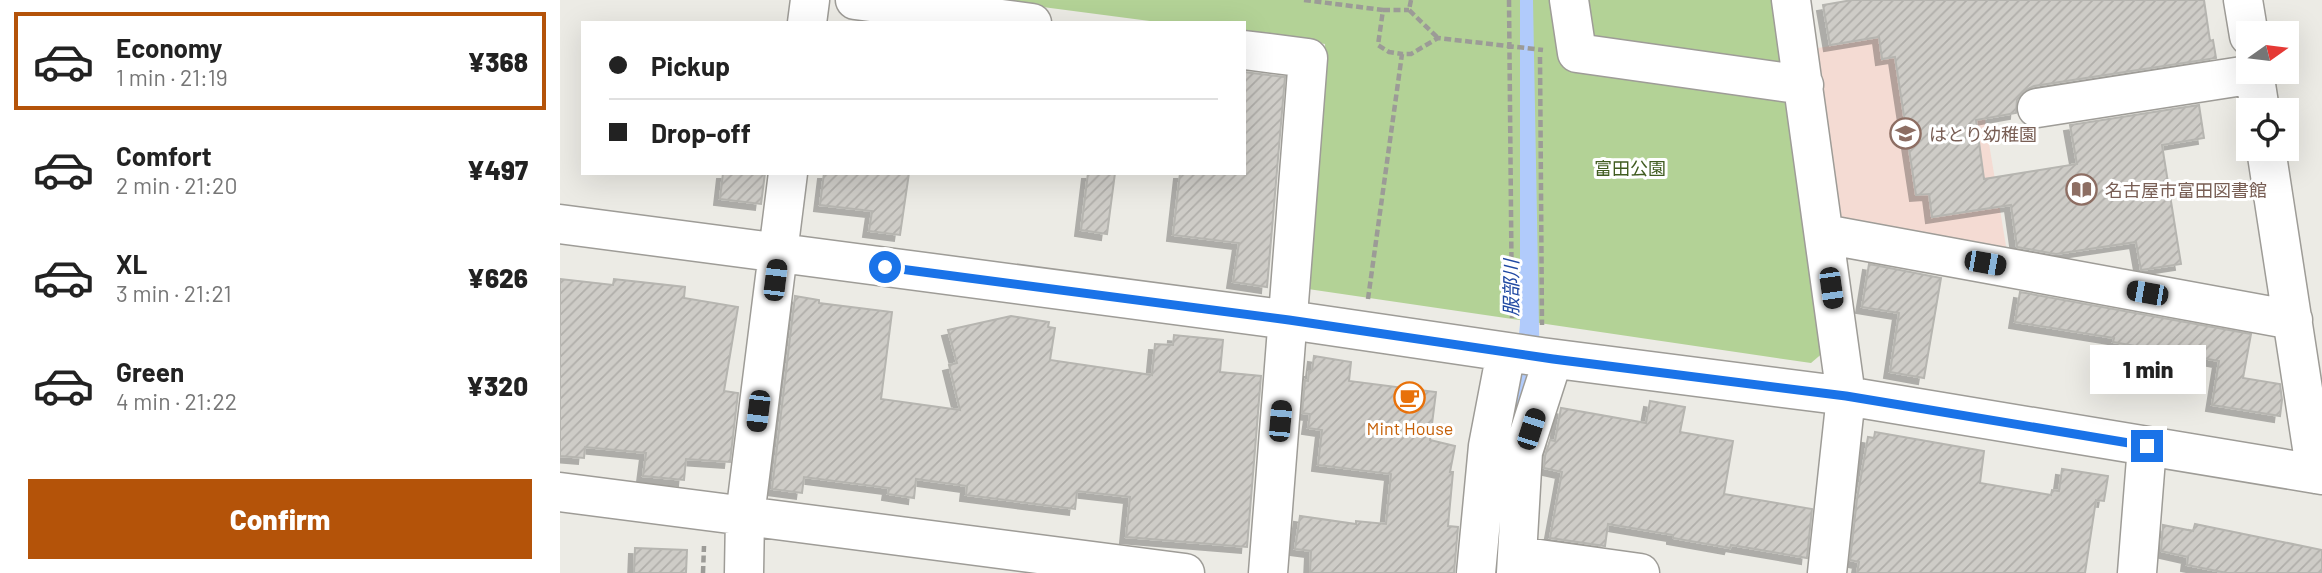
<!DOCTYPE html>
<html lang="en">
<head>
<meta charset="utf-8">
<style>
	body { margin:0; font-family:Barlow,"Noto Sans JP",sans-serif; background:#f6f6f6; color:#222; height:100vh; display:flex; flex-direction:column; font-size:26px; white-space:nowrap }
	* { box-sizing:border-box; margin:0 }
	p { font-size:23px; color:#767676 }
	.icon { flex:none; width:38px; height:38px; fill:none; stroke:currentColor; stroke-width:2; stroke-linecap:round; stroke-linejoin:round }
	.map { position:relative; flex:1; overflow:hidden }
	.details { display:flex; flex-direction:column; background:#fff; width:560px }
	.details>* { flex:none }
	.guide { position:absolute; left:21px; top:21px; width:665px; height:154px; border-radius:0px; box-shadow:0 7px 28px #0002; display:grid; align-content:center; height:154px; padding:0 28px; background:#fff }
	.needle { width:46px; rotate:76deg }
	.buttons { position:absolute; left:1676px; top:21px; display:grid; gap:14px }
	.buttons a { display:grid; place-items:center; width:63px; height:63px; border-radius:0px; background:#fff; box-shadow:0 7px 28px #0002; font-size:35px }
	.end { position:absolute; width:32px; height:32px; margin:-16px; border:9px solid #1a73e8; background:#fff; box-shadow:0 0 0 4px #fff }
	.from { border-radius:50% }
	.bubble { position:absolute; height:49px; border-radius:0px; background:#fff; box-shadow:0 7px 28px #0002; font-size:23px; font-weight:800; line-height:49px; text-align:center }
	.car { position:absolute; width:21px; height:42px; margin:-21px -10px; border-radius:9px; box-shadow:0 0 5px 2px #0007; background:linear-gradient(#222 24%,#8ab4d8 0 40%,#222 0 76%,#8ab4d8 0 86%,#222 0) }
	.guide b { display:flex; align-items:center; gap:24px; height:66px; font-size:26px }
	.guide b+b { border-top:2px solid #e0e0e0 }
	.guide i { width:18px; height:18px; background:#222 }
	ul { padding:12px 0 0; list-style:none }
	li { display:flex; align-items:center; gap:21px; height:98px; margin:0 14px 10px; padding:0 14px; border:4px solid transparent; border-radius:0px }
	li div { flex:1 }
	li b { display:block; font-size:26px }
	li em { font-style:normal; font-weight:800 }
	li.current { border-color:#b45309 }
	li>.icon { width:63px; height:63px; stroke-width:1.5 }
	.button { display:flex; gap:14px; margin-top:auto; padding:14px 28px }
	.button a { flex:1; height:80px; border-radius:0px; background:#b45309; color:#fff; font-size:28px; font-weight:800; line-height:80px; text-align:center }
	main { display:flex; flex:1; min-height:0 }
	.map>svg:first-child { display:block }
	.education { fill:#f4dbd3 }
	.green { fill:#b3d296 }
	.water { fill:#b1cbfb }
	.building { fill:url(#building-hatch); stroke:#b6b5b0; stroke-width:2; filter:url(#shadow) }
	.lines { fill:none; stroke-linecap:round; stroke-linejoin:round }
	.minor-casing { stroke:#9e9c97; stroke-width:41 }
	.path { stroke:#9c9b97; stroke-width:4.5; stroke-dasharray:7 3.5; stroke-linecap:butt }
	.minor { stroke:#fff; stroke-width:38 }
	.route { stroke:#1a73e8; stroke-width:9 }
	.labels { text-anchor:middle; dominant-baseline:central; stroke-width:6; stroke-linejoin:round; paint-order:stroke }
	.education-label { font-size:18px; fill:#785e54; stroke:#fff; text-anchor:start }
	.park-label { font-size:18px; fill:#415c21; stroke:#fff }
	.food-label { font-size:18px; fill:#c56008; stroke:#fff }
	.water-label { font-size:19px; font-style:italic; fill:#1f48a2; stroke:#fff }
</style>
</head>
<body>
<main>
<section class="details">
<ul>
<li class="current"><svg class="icon" aria-label="car" viewBox="0 0 24 24"><path d="M5 17H2v-5l4-1 3-4h7l3 4 3 1v5h-3M9 17h6M6 11h13"/><circle cx="7" cy="17" r="2"/><circle cx="17" cy="17" r="2"/></svg><div><b>Economy</b><p>1 min · 21:19</p></div><em>¥368</em></li>
<li><svg class="icon" aria-label="car" viewBox="0 0 24 24"><path d="M5 17H2v-5l4-1 3-4h7l3 4 3 1v5h-3M9 17h6M6 11h13"/><circle cx="7" cy="17" r="2"/><circle cx="17" cy="17" r="2"/></svg><div><b>Comfort</b><p>2 min · 21:20</p></div><em>¥497</em></li>
<li><svg class="icon" aria-label="car" viewBox="0 0 24 24"><path d="M5 17H2v-5l4-1 3-4h7l3 4 3 1v5h-3M9 17h6M6 11h13"/><circle cx="7" cy="17" r="2"/><circle cx="17" cy="17" r="2"/></svg><div><b>XL</b><p>3 min · 21:21</p></div><em>¥626</em></li>
<li><svg class="icon" aria-label="car" viewBox="0 0 24 24"><path d="M5 17H2v-5l4-1 3-4h7l3 4 3 1v5h-3M9 17h6M6 11h13"/><circle cx="7" cy="17" r="2"/><circle cx="17" cy="17" r="2"/></svg><div><b>Green</b><p>4 min · 21:22</p></div><em>¥320</em></li>
</ul>
<div class="button"><a>Confirm</a></div>
</section>
<div class="map">
<svg width="1762" height="573" viewBox="0 0 1762 573">
	<defs>
		<pattern id="building-hatch" width="6" height="6" patternUnits="userSpaceOnUse" patternTransform="scale(1.75)"><rect width="6" height="6" fill="#ceccc7"/><path d="M-1 1l2-2M0 6l6-6M5 7l2-2" fill="none" stroke="#b0aeaa"/></pattern>
		<filter id="shadow"><feDropShadow dx="-6" dy="6" stdDeviation="0" flood-color="#0004"/></filter>
	</defs>
	<rect width="100%" height="100%" fill="#ecebe5"/>
	<path class="education" d="M 1409,23 L 1448,258 L 1279,218 L 1252,49 Z"/>
	<path class="green" d="M 430,0 L 1215,0 L 1265,351 L 1251,363 L 748,289 L 765,44 L 684,33 L 684,23 L 605,23 Z"/>
	<path class="water" d="M 960,0 L 973,0 L 980,381 L 944,573 L 927,573 L 954,385 L 960,324 Z"/>
	<path class="building" d="M 1292,0 L 1644,0 L 1650,41 L 1653,40 L 1656,58 L 1474,86 L 1464,91 L 1457,100 L 1456,113 L 1416,120 L 1424,179 L 1517,164 L 1510,125 L 1639,105 L 1644,138 L 1602,145 L 1621,264 L 1581,270 L 1576,242 L 1496,254 L 1457,247 L 1451,205 L 1372,217 L 1369,194 L 1356,195 L 1335,57 L 1322,59 L 1319,37 L 1270,45 L 1263,5 Z
		M 684,72 L 725,77 L 707,287 L 673,282 L 679,243 L 613,235 L 620,173 L 684,173 Z
		M 163,173 L 205,173 L 201,204 L 160,199 Z
		M 264,173 L 349,173 L 340,235 L 309,231 L 312,211 L 260,205 Z
		M 528,173 L 555,173 L 547,234 L 521,230 Z
		M 1309,264 L 1381,278 L 1364,378 L 1330,372 L 1339,313 L 1302,307 Z
		M 0,279 L 53,285 L 54,279 L 125,287 L 124,298 L 178,307 L 164,391 L 178,393 L 170,462 L 126,459 L 124,480 L 83,476 L 86,453 L 25,447 L 24,458 L 0,456 Z
		M 1460,292 L 1691,334 L 1683,378 L 1720,384 L 1722,400 L 1720,416 L 1652,405 L 1659,361 L 1553,342 L 1554,338 L 1455,322 Z
		M 235,296 L 259,300 L 259,303 L 332,312 L 321,399 L 400,410 L 389,365 L 397,363 L 388,330 L 451,316 L 489,322 L 488,327 L 495,328 L 490,360 L 592,375 L 595,344 L 613,345 L 614,335 L 663,340 L 660,372 L 701,376 L 687,547 L 566,537 L 570,497 L 517,491 L 515,509 L 406,495 L 407,486 L 356,479 L 354,498 L 328,494 L 329,488 L 244,477 L 242,493 L 212,489 Z
		M 754,356 L 791,362 L 789,381 L 876,392 L 870,440 L 895,446 L 890,472 L 893,472 L 888,526 L 898,527 L 894,573 L 750,573 L 751,551 L 735,549 L 740,516 L 796,524 L 796,521 L 826,524 L 831,474 L 758,465 L 762,430 L 748,428 L 750,414 L 742,413 L 745,380 L 748,381 L 749,371 L 752,371 Z
		M 1090,401 L 1125,407 L 1120,432 L 1173,441 L 1164,494 L 1252,509 L 1247,558 L 1171,545 L 1170,548 L 1113,538 L 1113,535 L 1048,524 L 1045,546 L 990,538 L 1002,472 L 984,468 L 985,456 L 990,440 L 995,441 L 1001,408 L 1086,423 Z
		M 1315,432 L 1424,451 L 1420,483 L 1491,495 L 1492,490 L 1499,491 L 1502,469 L 1548,476 L 1544,501 L 1536,500 L 1525,573 L 1297,573 L 1299,562 L 1290,560 L 1297,499 L 1308,437 L 1314,438 Z
		M 1635,524 L 1762,550 L 1762,573 L 1667,573 L 1627,565 L 1628,557 L 1601,551 L 1603,525 L 1633,531 Z
		M 75,548 L 127,550 L 126,573 L 74,573 Z"/>
	<g class="lines">
		<defs>
			<path id="minor" d="M 295,0 L 472,23
				M 1009,0 L 1017,53 L 1244,85
				M 1231,0 L 1286,396 L 1267,573
				M 1683,0 L 1689,36
				M 247,23 L 250,0
				M 684,50 L 748,58 L 708,573
				M 1694,72 L 1700,110
				M 1477,108 L 1695,74
				M 1706,149 L 1756,474
				M 0,224 L 729,320 L 981,357 L 1286,396 L 1762,475
				M 1264,234 L 1733,320
				M 0,492 L 625,573
				M 958,556 L 1080,573
				M 184,573 L 185,516 L 228,173
				M 916,573 L 928,446 L 946,352
				M 956,573 L 963,452 L 993,359
				M 1577,573 L 1587,446"/>
		</defs>
		<use href="#minor" class="minor-casing"/>
		<path class="path" d="M 744,0 L 823,10 L 818,45 L 829,52 L 842,54
			M 851,0 L 849,10 L 878,38
			M 949,0 L 952,318
			M 823,10 L 849,10
			M 980,57 L 982,325
			M 808,299 L 842,54 L 851,54 L 878,38 L 983,50
			M 143,573 L 144,546"/>
		<use href="#minor" class="minor"/>
	</g>
	<g class="lines">
		<path class="route" d="M 325,267 L 729,320 L 993,359 L 1286,396 L 1587,446"/>
	</g>
	<defs>
		<symbol id="school-ring" viewBox="-11 -11 22 22"><circle r="9.5" fill="#fff" stroke="#8d6e63" stroke-width="1.5"/><path d="M0-5L7-2L0 1L-7-2ZM-4 1L0 2.5L4 1V4Q0 6-4 4Z" fill="#8d6e63"/></symbol>
		<symbol id="library-ring" viewBox="-11 -11 22 22"><circle r="9.5" fill="#fff" stroke="#8d6e63" stroke-width="1.5"/><path d="M-6-4Q-3-5.5-.7-3.5V5Q-3 3-6 4ZM6-4Q3-5.5 .7-3.5V5Q3 3 6 4Z" fill="#8d6e63"/></symbol>
		<symbol id="cafe-ring" viewBox="-11 -11 22 22"><circle r="9.5" fill="#fff" stroke="#e8710a" stroke-width="1.5"/><path d="M-5.5-4.5H6V0H3Q3 3.5 0 3.5H-2.5Q-5.5 3.5-5.5 0ZM3-3.2v2h1.7v-2ZM-6 4.5H4V6H-6Z" fill="#e8710a"/></symbol>
	</defs>
	<g fill-rule="evenodd">
		<use href="#school-ring" x="1328" y="116" width="35" height="35"/>
		<use href="#library-ring" x="1504" y="172" width="35" height="35"/>
		<use href="#cafe-ring" x="832" y="380" width="35" height="35"/>
	</g>
	<g class="labels">
		<g class="education-label">
			<text x="1369" y="134">はとり幼稚園</text>
			<text x="1545" y="190">名古屋市富田図書館</text>
		</g>
		<g class="park-label">
			<text x="1070" y="168">富田公園</text>
		</g>
		<g class="food-label">
			<text x="850" y="428">Mint House</text>
		</g>
		<g class="water-label">
			<text transform="translate(950 288) rotate(-90)">服部川</text>
		</g>
	</g>
</svg>
<div class="buttons">
<a><svg class="needle" viewBox="-14 -14 28 28"><path d="M0-13l5 13h-10z" fill="#e53935"/><path d="M0 13l5-13h-10z" fill="#767676"/></svg></a>
<a><svg class="icon" aria-label="locate" viewBox="0 0 24 24"><circle cx="12" cy="12" r="6"/><path d="M12 2v4M12 18v4M2 12h4M18 12h4"/></svg></a>
</div>
<i class="end from" style="left:325px;top:267px"></i>
<i class="end" style="left:1587px;top:446px"></i>
<div class="bubble" style="left:1530px;top:345px;width:116px">1 min</div>
<i class="car" style="left:1425px;top:263px;rotate:100deg"></i>
<i class="car" style="left:215px;top:280px;rotate:7deg"></i>
<i class="car" style="left:1271px;top:288px;rotate:172deg"></i>
<i class="car" style="left:1587px;top:293px;rotate:280deg"></i>
<i class="car" style="left:198px;top:411px;rotate:187deg"></i>
<i class="car" style="left:720px;top:421px;rotate:5deg"></i>
<i class="car" style="left:971px;top:429px;rotate:18deg"></i>
<div class="guide">
<b><i class="from"></i>Pickup</b>
<b><i></i>Drop-off</b>
</div>
</div>
</main>
</body>
</html>
